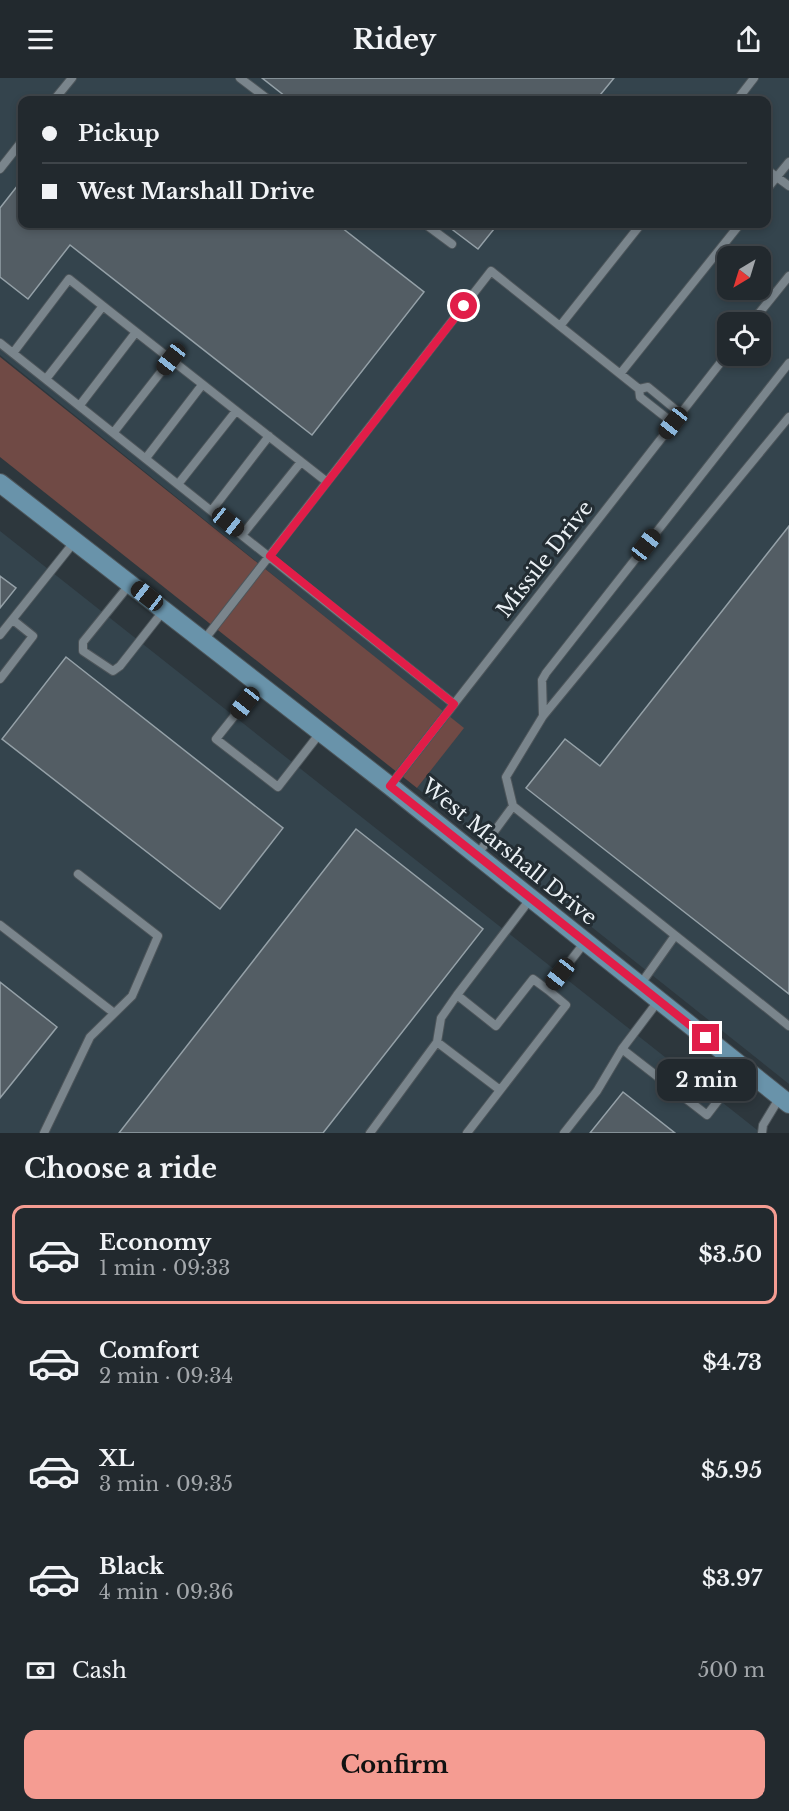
<!DOCTYPE html>
<html lang="en">
<head>
<meta charset="utf-8">
<style>
	body { margin:0; font-family:"Libre Baskerville",serif; background:#2e353a; color:#f1f3f6; height:100vh; display:flex; flex-direction:column; font-size:22px; white-space:nowrap }
	* { box-sizing:border-box; margin:0 }
	p { font-size:20px; color:#a2a6aa }
	.icon { flex:none; width:33px; height:33px; fill:none; stroke:currentColor; stroke-width:2; stroke-linecap:round; stroke-linejoin:round }
	.map { position:relative; height:1055px; overflow:hidden }
	.panel { display:flex; flex-direction:column; background:#22292e; flex:1 }
	.panel>* { flex:none }
	.top-card { position:absolute; left:18px; top:18px; width:753px; height:132px; border-radius:12px; box-shadow:0 3px 9px #0003,0 0 0 2px #3f454a; display:grid; align-content:center; height:132px; padding:0 24px; background:#22292e }
	.needle { width:39px; rotate:218deg }
	.buttons { position:absolute; left:717px; top:168px; display:grid; gap:12px }
	.buttons a { display:grid; place-items:center; width:54px; height:54px; border-radius:12px; background:#22292e; box-shadow:0 3px 9px #0003,0 0 0 2px #3f454a; font-size:30px }
	.end { position:absolute; width:27px; height:27px; margin:-14px; border:8px solid #e11d48; background:#fff; box-shadow:0 0 0 3px #fff }
	.from { border-radius:50% }
	.bubble { position:absolute; height:42px; border-radius:12px; background:#22292e; box-shadow:0 3px 9px #0003,0 0 0 2px #3f454a; font-size:20px; font-weight:700; line-height:42px; text-align:center }
	.car { position:absolute; width:18px; height:36px; margin:-18px -9px; border-radius:8px; box-shadow:0 0 4px 2px #0007; background:linear-gradient(#222 24%,#8ab4d8 0 40%,#222 0 76%,#8ab4d8 0 86%,#222 0) }
	.top-card b { display:flex; align-items:center; gap:21px; height:57px; font-size:22px }
	.top-card b+b { border-top:2px solid #3f454a }
	.top-card i { width:15px; height:15px; background:#f1f3f6 }
	ul { padding:0; list-style:none }
	li { display:flex; align-items:center; gap:18px; height:99px; margin:0 12px 9px; padding:0 12px; border:3px solid transparent; border-radius:12px }
	li div { flex:1 }
	li b { display:block; font-size:22px }
	li em { font-style:normal; font-weight:700 }
	li.active { border-color:#f59c92 }
	li>.icon { width:54px; height:54px; stroke-width:1.5 }
	h2 { padding:0 24px; font-size:27px; line-height:72px }
	.pay { display:flex; align-items:center; gap:15px; height:66px; padding:0 24px; font-size:22px }
	.pay p { margin-inline-start:auto }
	.primary-button { display:flex; gap:12px; margin-top:auto; padding:12px 24px }
	.primary-button a { flex:1; height:69px; border-radius:12px; background:#f59c92; color:#111; font-size:24px; font-weight:700; line-height:69px; text-align:center }
	header { display:flex; justify-content:space-between; align-items:center; height:78px; padding:0 24px; background:#22292e; font-size:27px; font-weight:700 }
	.map>svg:first-child { display:block }
	.built { fill:#34444d; fill-rule:evenodd }
	.green { fill:#704a45 }
	.building { fill:#535d64; stroke:#95a1a8; stroke-width:1.5 }
	.lines { fill:none; stroke-linecap:round; stroke-linejoin:round }
	.lane-casing { stroke:#4d555a; stroke-width:10 }
	.secondary-casing { stroke:#4d555a; stroke-width:20 }
	.lane { stroke:#7a858c; stroke-width:8 }
	.secondary { stroke:#6993aa; stroke-width:18 }
	.route { stroke:#e11d48; stroke-width:8 }
	.labels { text-anchor:middle; dominant-baseline:central; stroke-width:6; stroke-linejoin:round; paint-order:stroke }
	.street-label { font-size:21px; fill:#ebf1f5; stroke:#232d33 }
</style>
</head>
<body>
<header><svg class="icon" aria-label="menu" viewBox="0 0 24 24"><path d="M4 6h16M4 12h16M4 18h16"/></svg>Ridey<svg class="icon" aria-label="share" viewBox="0 0 24 24"><path d="M12 15V3M7 8l5-5 5 5M5 13v7h14v-7"/></svg></header>
<div class="map">
<svg width="789" height="1055" viewBox="0 0 789 1055">
	<rect width="100%" height="100%" fill="#2d373d"/>
	<path class="built" d="M 0,0 L 789,0 L 789,1006 L 417,710 L 463,650 L 0,277 ZM 22,22 L 766,22 L 766,146 L 22,146 ZM 728,178 L 760,178 L 760,212 L 728,212 ZM 728,244 L 760,244 L 760,278 L 728,278 Z
		M 0,453 L 761,1055 L 0,1055 Z"/>
	<path class="green" d="M 0,279 L 464,650 L 417,710 L 0,379 Z"/>
	<path class="building" d="M 262,0 L 614,0 L 596,22 L 290,22 Z
		M 22,102 L 22,146 L 337,146 L 424,214 L 312,357 L 70,167 L 28,221 L 0,199 L 0,130 Z
		M 445,146 L 498,146 L 478,171 Z
		M 789,448 L 789,916 L 526,710 L 565,661 L 600,688 Z
		M 0,498 L 16,510 L 0,530 Z
		M 66,579 L 283,750 L 220,831 L 2,661 Z
		M 356,751 L 483,851 L 323,1055 L 119,1055 Z
		M 0,904 L 57,949 L 0,1020 Z
		M 623,1014 L 675,1055 L 590,1055 Z"/>
	<g class="lines">
		<defs>
			<path id="lane" d="M 240,0 L 269,22
				M 54,22 L 72,0
				M 737,22 L 754,0
				M 0,91 L 22,63
				M 766,91 L 789,108
				M 766,112 L 789,84
				M 425,146 L 452,166
				M 103,228 L 136,254
				M 752,244 L 789,198
				M 560,248 L 641,146
				M 0,265 L 454,626
				M 13,275 L 69,201 L 103,228 L 46,301
				M 620,296 L 740,146
				M 639,311 L 648,309 L 681,336
				M 80,327 L 136,254 L 327,404
				M 789,339 L 543,638 L 506,699 L 513,728 L 789,948
				M 114,354 L 171,281
				M 146,380 L 202,307
				M 179,405 L 236,333
				M 212,432 L 269,358
				M 243,456 L 301,384
				M 130,506 L 83,564 L 83,573 L 113,593 L 120,588 L 164,532
				M 0,557 L 75,463
				M 204,562 L 491,193 L 639,311 L 640,319 L 673,345
				M 0,601 L 33,558 L 13,542
				M 259,607 L 216,661 L 278,709 L 320,655
				M 543,638 L 542,602 L 546,595 L 789,285
				M 390,708 L 728,275
				M 477,777 L 513,728
				M 531,820 L 457,917 L 496,948 L 533,901 L 548,912
				M 0,847 L 114,935
				M 640,907 L 674,859
				M 659,922 L 622,971 L 707,1037 L 743,990
				M 437,964 L 441,940 L 457,917
				M 44,1055 L 90,959 L 132,918 L 158,858 L 78,796
				M 370,1055 L 437,964 L 500,1012
				M 467,1055 L 566,927 L 548,912 L 585,864
				M 564,1055 L 597,1013 L 622,971
				M 762,1055 L 763,1047 L 780,1019"/>
			<path id="secondary" d="M 0,405 L 390,708 L 789,1026"/>
		</defs>
		<use href="#lane" class="lane-casing"/>
		<use href="#secondary" class="secondary-casing"/>
		<use href="#lane" class="lane"/>
		<use href="#secondary" class="secondary"/>
	</g>
	<g class="lines">
		<path class="route" d="M 464,228 L 270,478 L 454,626 L 390,708 L 706,960"/>
	</g>
	<g class="labels">
		<g class="street-label">
			<text transform="translate(545 481) rotate(-52)">Missile Drive</text>
			<text transform="translate(509 774) rotate(39)">West Marshall Drive</text>
		</g>
	</g>
</svg>
<div class="buttons">
<a><svg class="needle" viewBox="-14 -14 28 28"><path d="M0-13l5 13h-10z" fill="#e53935"/><path d="M0 13l5-13h-10z" fill="#a2a6aa"/></svg></a>
<a><svg class="icon" aria-label="locate" viewBox="0 0 24 24"><circle cx="12" cy="12" r="6"/><path d="M12 2v4M12 18v4M2 12h4M18 12h4"/></svg></a>
</div>
<i class="end from" style="left:464px;top:228px"></i>
<i class="end" style="left:706px;top:960px"></i>
<div class="bubble" style="left:657px;top:981px;width:99px">2 min</div>
<i class="car" style="left:171px;top:281px;rotate:218deg"></i>
<i class="car" style="left:673px;top:345px;rotate:218deg"></i>
<i class="car" style="left:228px;top:444px;rotate:129deg"></i>
<i class="car" style="left:646px;top:467px;rotate:38deg"></i>
<i class="car" style="left:147px;top:518px;rotate:308deg"></i>
<i class="car" style="left:245px;top:625px;rotate:218deg"></i>
<i class="car" style="left:560px;top:896px;rotate:218deg"></i>
<div class="top-card">
<b><i class="from"></i>Pickup</b>
<b><i></i>West Marshall Drive</b>
</div>
</div>
<section class="panel">
<h2>Choose a ride</h2>
<ul>
<li class="active"><svg class="icon" aria-label="car" viewBox="0 0 24 24"><path d="M5 17H2v-5l4-1 3-4h7l3 4 3 1v5h-3M9 17h6M6 11h13"/><circle cx="7" cy="17" r="2"/><circle cx="17" cy="17" r="2"/></svg><div><b>Economy</b><p>1 min · 09:33</p></div><em>$3.50</em></li>
<li><svg class="icon" aria-label="car" viewBox="0 0 24 24"><path d="M5 17H2v-5l4-1 3-4h7l3 4 3 1v5h-3M9 17h6M6 11h13"/><circle cx="7" cy="17" r="2"/><circle cx="17" cy="17" r="2"/></svg><div><b>Comfort</b><p>2 min · 09:34</p></div><em>$4.73</em></li>
<li><svg class="icon" aria-label="car" viewBox="0 0 24 24"><path d="M5 17H2v-5l4-1 3-4h7l3 4 3 1v5h-3M9 17h6M6 11h13"/><circle cx="7" cy="17" r="2"/><circle cx="17" cy="17" r="2"/></svg><div><b>XL</b><p>3 min · 09:35</p></div><em>$5.95</em></li>
<li><svg class="icon" aria-label="car" viewBox="0 0 24 24"><path d="M5 17H2v-5l4-1 3-4h7l3 4 3 1v5h-3M9 17h6M6 11h13"/><circle cx="7" cy="17" r="2"/><circle cx="17" cy="17" r="2"/></svg><div><b>Black</b><p>4 min · 09:36</p></div><em>$3.97</em></li>
</ul>
<div class="pay"><svg class="icon" aria-label="cash" viewBox="0 0 24 24"><path d="M3 7h18v10H3z"/><circle cx="12" cy="12" r="2"/></svg>Cash<p>500 m</p></div>
<div class="primary-button"><a>Confirm</a></div>
</section>
</body>
</html>
